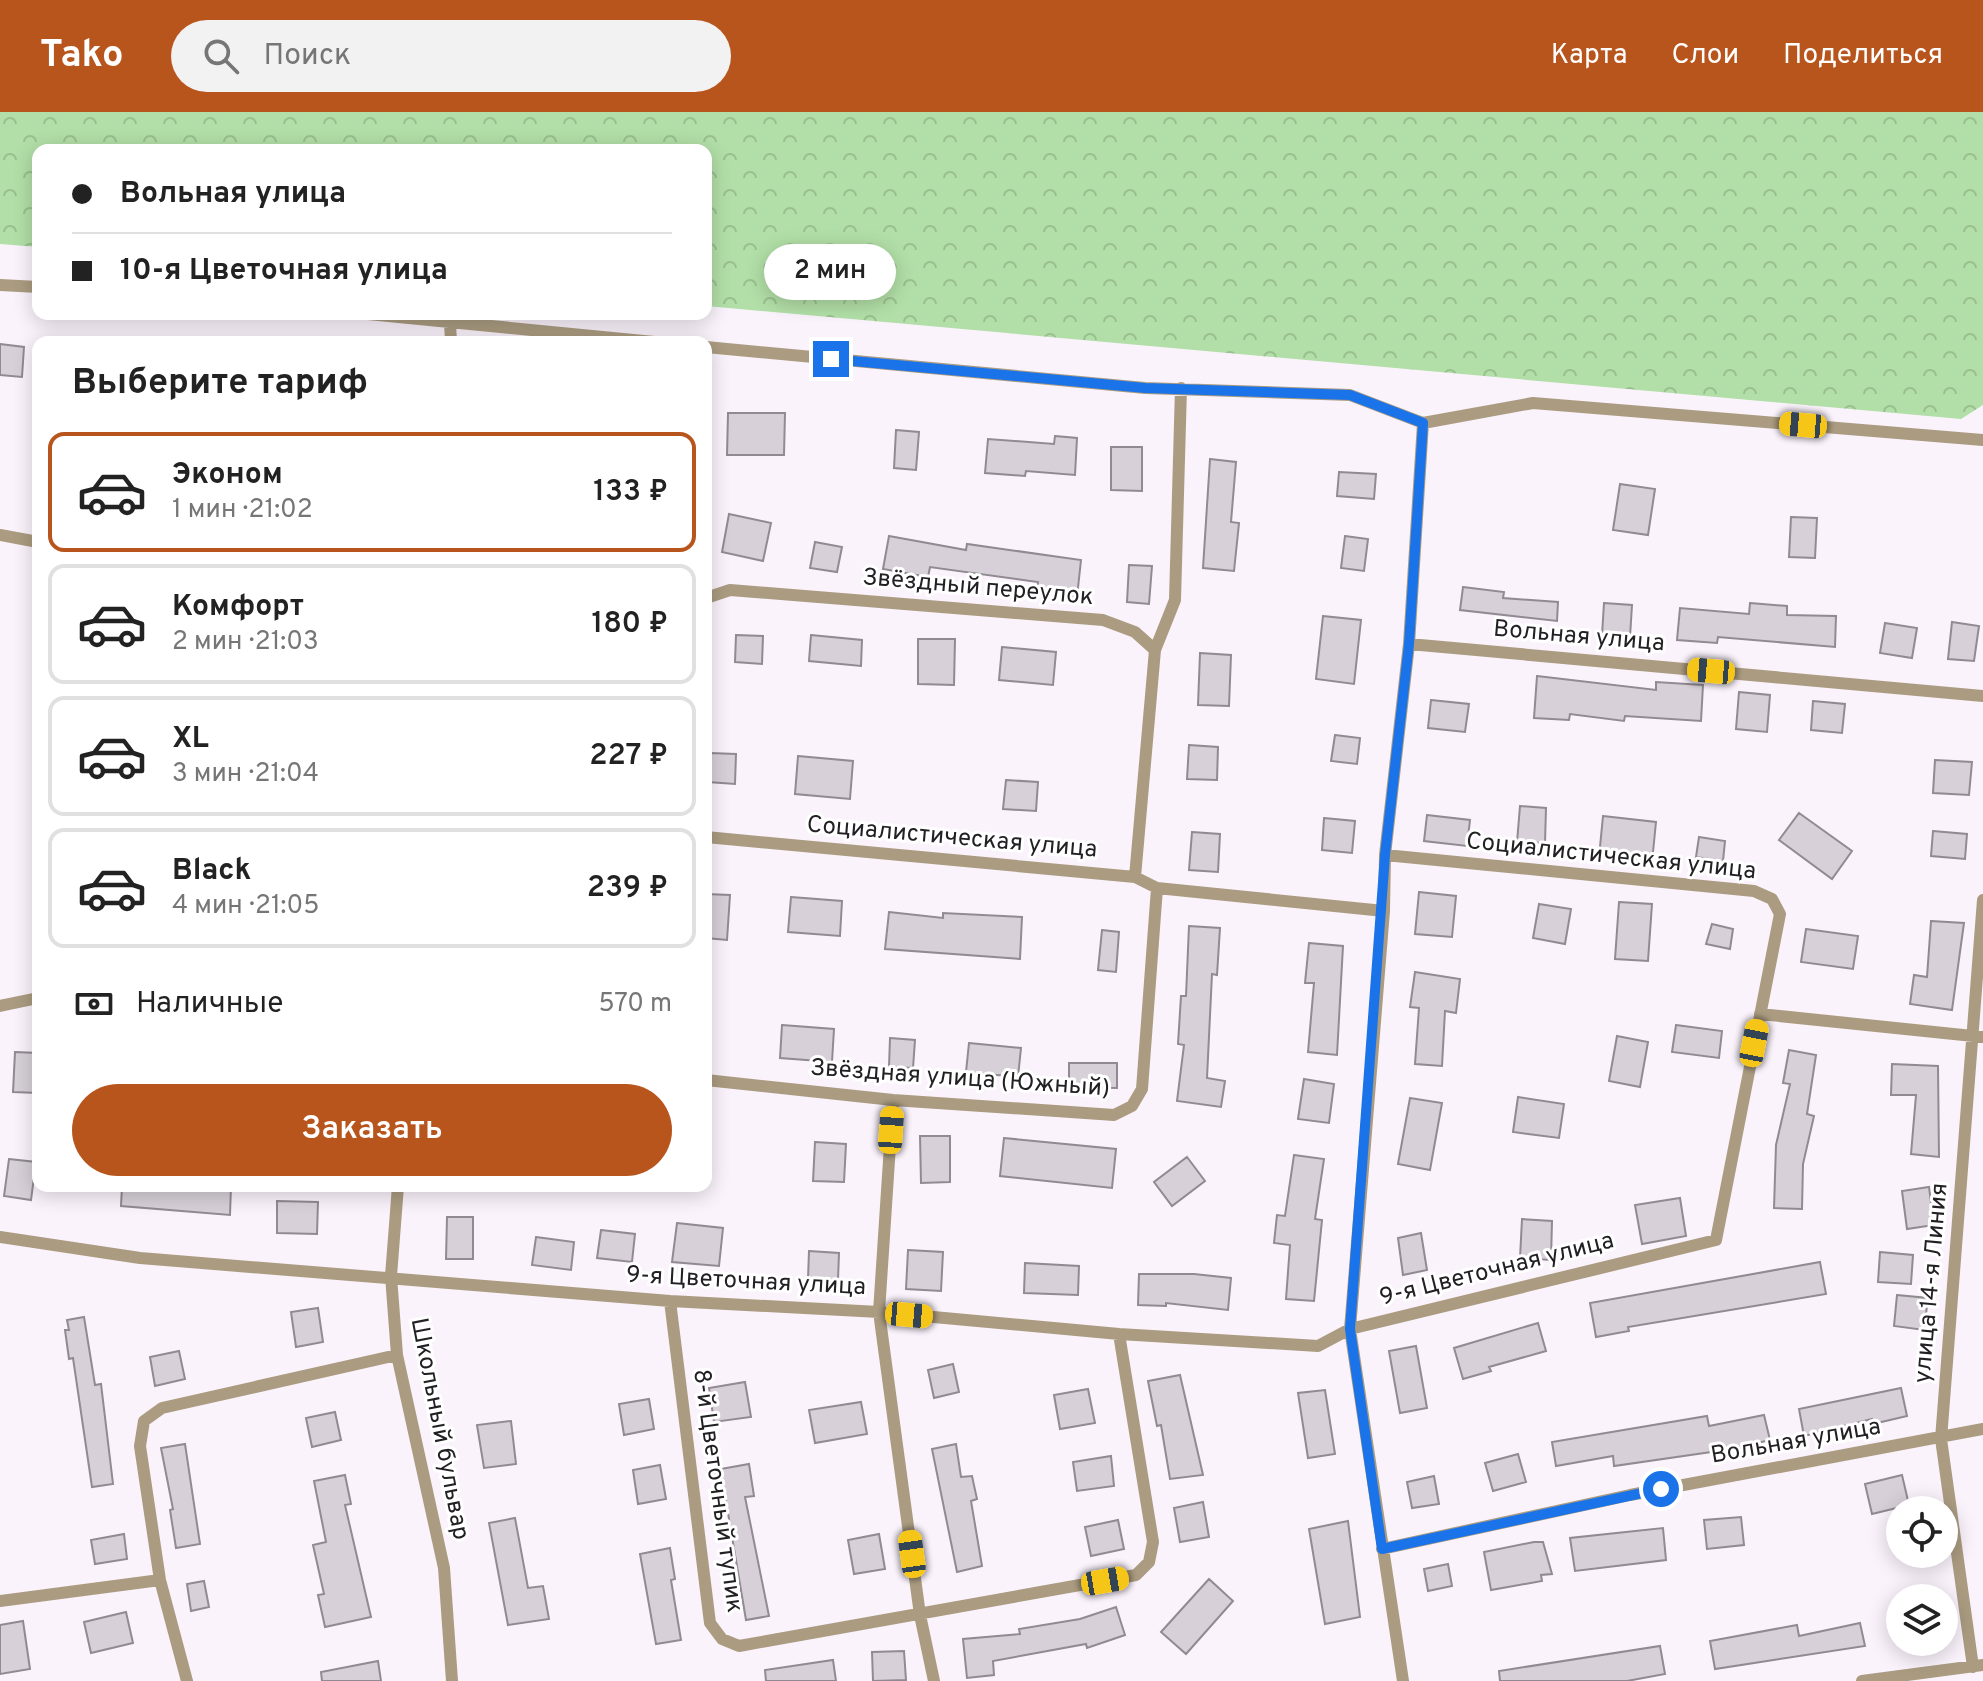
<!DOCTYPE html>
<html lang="ru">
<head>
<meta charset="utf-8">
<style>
	body { margin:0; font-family:Overpass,sans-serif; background:#f2f2f2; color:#222; height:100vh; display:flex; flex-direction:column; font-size:30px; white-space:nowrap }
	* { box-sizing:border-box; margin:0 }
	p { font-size:26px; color:#767676 }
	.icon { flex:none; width:44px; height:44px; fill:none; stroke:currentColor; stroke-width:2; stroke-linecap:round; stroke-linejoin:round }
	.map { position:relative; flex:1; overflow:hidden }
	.sheet { position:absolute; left:32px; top:224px; width:680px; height:856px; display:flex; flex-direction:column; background:#fff; border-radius:16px; box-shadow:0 4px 20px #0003 }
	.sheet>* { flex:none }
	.top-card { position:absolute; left:32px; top:32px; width:680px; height:176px; border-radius:16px; box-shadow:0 4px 20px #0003; display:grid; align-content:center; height:176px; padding:0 40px; background:#fff }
	.controls { position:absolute; left:1886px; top:1384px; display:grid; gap:16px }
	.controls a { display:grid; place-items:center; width:72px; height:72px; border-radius:50%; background:#fff; box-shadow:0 4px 20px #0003; font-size:40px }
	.end { position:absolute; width:36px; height:36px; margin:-18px; border:10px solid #1a73e8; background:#fff; box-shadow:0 0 0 4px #fff }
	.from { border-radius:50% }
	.bubble { position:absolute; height:56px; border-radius:28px; background:#fff; box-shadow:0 4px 20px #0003; font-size:26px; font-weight:600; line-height:56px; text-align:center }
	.car { position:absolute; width:24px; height:48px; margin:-24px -12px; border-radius:10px; box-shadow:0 0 6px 2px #0007; background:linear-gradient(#f5c518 24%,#345 0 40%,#f5c518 0 76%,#345 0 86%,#f5c518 0) }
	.top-card b { display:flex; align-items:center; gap:28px; height:76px; font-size:30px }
	.top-card b+b { border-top:2px solid #e0e0e0 }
	.top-card i { width:20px; height:20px; background:#222 }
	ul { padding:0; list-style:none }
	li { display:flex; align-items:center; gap:24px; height:120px; margin:0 16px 12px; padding:0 24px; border:4px solid #e0e0e0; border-radius:16px }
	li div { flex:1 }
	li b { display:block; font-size:30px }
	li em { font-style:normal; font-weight:600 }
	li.current { border-color:#b8551d }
	li>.icon { width:72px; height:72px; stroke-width:1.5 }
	h2 { padding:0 40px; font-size:36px; line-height:96px }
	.pay { display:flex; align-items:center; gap:20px; height:88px; padding:0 40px; font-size:30px }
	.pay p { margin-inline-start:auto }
	.action { display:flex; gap:16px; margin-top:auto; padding:16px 40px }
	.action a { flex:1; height:92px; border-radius:48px; background:#b8551d; color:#fff; font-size:32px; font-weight:600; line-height:92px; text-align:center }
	header { display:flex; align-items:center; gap:48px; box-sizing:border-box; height:112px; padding:0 40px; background:#b8551d; color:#fff }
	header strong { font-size:38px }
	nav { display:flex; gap:44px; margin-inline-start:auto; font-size:28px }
	.search { width:560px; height:72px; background:#f2f2f2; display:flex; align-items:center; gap:20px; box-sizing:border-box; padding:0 28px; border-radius:44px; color:#767676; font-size:30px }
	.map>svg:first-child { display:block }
	.forest { fill:url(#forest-crowns) }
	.building { fill:#d7d0d8; stroke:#918a92; stroke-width:2 }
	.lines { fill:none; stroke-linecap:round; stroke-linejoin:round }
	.lane { stroke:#ab9c81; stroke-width:12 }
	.route { stroke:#1a73e8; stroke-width:10 }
	.labels { text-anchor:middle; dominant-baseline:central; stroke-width:6; stroke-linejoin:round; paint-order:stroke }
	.street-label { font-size:24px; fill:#222023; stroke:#fff }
</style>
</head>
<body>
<header>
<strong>Tako</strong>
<div class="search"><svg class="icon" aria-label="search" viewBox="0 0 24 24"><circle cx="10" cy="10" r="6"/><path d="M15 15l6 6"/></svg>Поиск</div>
<nav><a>Карта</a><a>Слои</a><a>Поделиться</a></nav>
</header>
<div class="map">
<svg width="1983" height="1569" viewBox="0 0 1983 1569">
	<defs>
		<pattern id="forest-crowns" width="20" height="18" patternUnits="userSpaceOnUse" patternTransform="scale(2)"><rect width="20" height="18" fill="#b2dfa7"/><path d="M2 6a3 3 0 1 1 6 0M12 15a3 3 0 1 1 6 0" fill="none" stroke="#99bf8f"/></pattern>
	</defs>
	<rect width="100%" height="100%" fill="#fbf3fc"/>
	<path class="forest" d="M 0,0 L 1983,0 L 1983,293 L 1961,307 L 706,194 L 706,38 L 38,38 L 38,135 L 0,132 Z"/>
	<path class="building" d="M 0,232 L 24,235 L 22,265 L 0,263 Z
		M 728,301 L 785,301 L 784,343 L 727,343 Z
		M 896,318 L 919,320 L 916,358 L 894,356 Z
		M 1055,324 L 1077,326 L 1075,363 L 1026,359 L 1025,364 L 985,361 L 988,327 L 1054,332 Z
		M 1111,335 L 1142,335 L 1142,379 L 1111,378 Z
		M 1210,347 L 1236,350 L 1231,410 L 1239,411 L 1234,459 L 1203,456 Z
		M 1339,360 L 1376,362 L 1374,387 L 1337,384 Z
		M 1620,372 L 1655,377 L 1648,423 L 1613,418 Z
		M 729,402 L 771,411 L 763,449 L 722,440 Z
		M 1791,405 L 1817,406 L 1815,446 L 1789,445 Z
		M 889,424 L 966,438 L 967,432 L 1081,448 L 1077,485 L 1037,481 L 1038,470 L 930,455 L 928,465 L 883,457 Z
		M 1345,424 L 1368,427 L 1364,459 L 1341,456 Z
		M 815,430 L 842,435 L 837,460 L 810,456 Z
		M 1129,453 L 1152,454 L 1149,492 L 1127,490 Z
		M 1463,475 L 1504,480 L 1503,486 L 1558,490 L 1557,509 L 1460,498 Z
		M 1604,491 L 1632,493 L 1630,525 L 1602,523 Z
		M 1750,491 L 1787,494 L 1787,503 L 1836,504 L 1835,535 L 1718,525 L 1717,531 L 1677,528 L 1680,496 L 1749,502 Z
		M 1323,504 L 1361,508 L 1354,572 L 1316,567 Z
		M 1952,510 L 1979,514 L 1974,549 L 1948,547 Z
		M 1885,511 L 1917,516 L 1912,546 L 1880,541 Z
		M 736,523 L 763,524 L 762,552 L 735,550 Z
		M 811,523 L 862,528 L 861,554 L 809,549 Z
		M 918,527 L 955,527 L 954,573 L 918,572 Z
		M 1002,535 L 1056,540 L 1053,573 L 999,568 Z
		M 1200,541 L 1231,543 L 1229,594 L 1198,593 Z
		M 1537,564 L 1656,578 L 1656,570 L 1703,573 L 1701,609 L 1625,604 L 1624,609 L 1570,602 L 1569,608 L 1534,606 Z
		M 1739,580 L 1770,583 L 1767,620 L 1736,617 Z
		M 1431,588 L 1469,592 L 1465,620 L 1428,616 Z
		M 1813,589 L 1845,592 L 1842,621 L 1811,618 Z
		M 1335,623 L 1360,626 L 1357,652 L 1331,649 Z
		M 1189,633 L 1218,635 L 1217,668 L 1187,667 Z
		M 710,641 L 736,642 L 735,672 L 708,670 Z
		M 798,644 L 853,649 L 850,687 L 795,682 Z
		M 1935,648 L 1972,650 L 1969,683 L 1933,681 Z
		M 1006,668 L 1038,670 L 1036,699 L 1003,697 Z
		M 1520,694 L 1546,696 L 1545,731 L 1517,730 Z
		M 1799,701 L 1852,739 L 1832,767 L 1779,728 Z
		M 1427,703 L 1470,708 L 1467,734 L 1424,729 Z
		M 1603,704 L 1656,710 L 1652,750 L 1599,745 Z
		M 1324,706 L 1355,709 L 1352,741 L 1322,738 Z
		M 1933,719 L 1967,722 L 1965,747 L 1931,744 Z
		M 1192,720 L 1220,722 L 1218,760 L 1189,758 Z
		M 1699,725 L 1725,729 L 1723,749 L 1696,745 Z
		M 1419,780 L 1456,784 L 1452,825 L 1415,822 Z
		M 706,782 L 730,783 L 727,828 L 706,826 Z
		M 791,785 L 842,789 L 840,824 L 788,820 Z
		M 1619,790 L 1652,792 L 1648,849 L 1615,847 Z
		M 1539,792 L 1571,797 L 1565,832 L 1533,826 Z
		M 889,800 L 943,806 L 943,801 L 1022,805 L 1020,847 L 885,837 Z
		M 1931,809 L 1964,811 L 1952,898 L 1910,892 L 1914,863 L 1927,865 Z
		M 1712,812 L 1733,817 L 1730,837 L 1706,832 Z
		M 1189,814 L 1220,816 L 1217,863 L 1212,862 L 1207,966 L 1225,969 L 1221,995 L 1177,989 L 1184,933 L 1178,932 L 1181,884 L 1186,884 Z
		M 1806,817 L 1858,824 L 1853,857 L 1801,850 Z
		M 1102,818 L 1119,820 L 1116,860 L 1098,858 Z
		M 1309,831 L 1343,834 L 1337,943 L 1308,940 L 1314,871 L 1305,871 Z
		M 1415,860 L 1460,867 L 1456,901 L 1445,899 L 1442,954 L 1415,952 L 1419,896 L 1410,895 Z
		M 782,913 L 834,917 L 832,950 L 780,946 Z
		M 1676,913 L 1722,919 L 1719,946 L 1672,940 Z
		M 1617,924 L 1648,930 L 1640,975 L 1609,969 Z
		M 890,926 L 915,928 L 913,956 L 889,955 Z
		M 969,931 L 1021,936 L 1018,965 L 966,960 Z
		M 1789,938 L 1816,943 L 1807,1002 L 1814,1004 L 1803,1052 L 1802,1097 L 1774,1096 L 1776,1033 L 1790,972 L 1783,971 Z
		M 15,940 L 38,941 L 38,981 L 13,980 Z
		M 1069,951 L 1117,951 L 1117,976 L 1069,975 Z
		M 1892,952 L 1938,954 L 1939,1045 L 1911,1042 L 1916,983 L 1891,983 Z
		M 1304,967 L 1334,972 L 1329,1011 L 1298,1007 Z
		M 1518,985 L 1564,992 L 1559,1026 L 1513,1020 Z
		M 1410,986 L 1442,991 L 1430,1058 L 1398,1052 Z
		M 920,1024 L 950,1024 L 950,1070 L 921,1071 Z
		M 1004,1026 L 1116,1037 L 1112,1076 L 1000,1064 Z
		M 815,1030 L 846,1032 L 844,1070 L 813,1069 Z
		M 1294,1043 L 1324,1047 L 1315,1107 L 1322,1108 L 1314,1189 L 1286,1187 L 1290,1133 L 1274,1131 L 1277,1103 L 1285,1104 Z
		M 1187,1045 L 1205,1069 L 1172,1094 L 1154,1070 Z
		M 9,1047 L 36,1050 L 31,1088 L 4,1084 Z
		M 122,1074 L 231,1074 L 230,1103 L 121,1094 Z
		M 1929,1075 L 1934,1113 L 1907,1117 L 1902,1079 Z
		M 1680,1086 L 1686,1124 L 1642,1132 L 1635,1093 Z
		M 277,1089 L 318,1090 L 317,1122 L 277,1121 Z
		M 447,1105 L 473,1105 L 473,1147 L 446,1147 Z
		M 1522,1107 L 1552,1109 L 1551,1148 L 1520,1146 Z
		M 677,1111 L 723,1116 L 719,1154 L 672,1150 Z
		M 601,1118 L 635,1122 L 632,1150 L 597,1146 Z
		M 1421,1121 L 1427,1158 L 1403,1163 L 1398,1126 Z
		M 536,1125 L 574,1130 L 571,1158 L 532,1153 Z
		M 908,1138 L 943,1140 L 941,1179 L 906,1177 Z
		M 809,1139 L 839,1141 L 838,1168 L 808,1167 Z
		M 1880,1140 L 1913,1143 L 1911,1172 L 1878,1170 Z
		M 1820,1150 L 1826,1182 L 1628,1215 L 1629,1219 L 1596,1225 L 1590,1191 Z
		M 1025,1151 L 1079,1154 L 1078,1183 L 1024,1181 Z
		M 1139,1162 L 1194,1162 L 1231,1166 L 1228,1198 L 1166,1191 L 1166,1194 L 1138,1193 Z
		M 1897,1183 L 1928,1186 L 1924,1218 L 1894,1214 Z
		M 318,1196 L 323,1230 L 296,1235 L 291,1200 Z
		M 84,1205 L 95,1273 L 101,1272 L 113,1372 L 92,1375 L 73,1246 L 69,1247 L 65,1218 L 69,1218 L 67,1208 Z
		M 1538,1211 L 1546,1239 L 1489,1255 L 1491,1259 L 1463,1267 L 1454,1236 Z
		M 1416,1234 L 1427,1296 L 1400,1301 L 1389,1239 Z
		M 179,1239 L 185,1267 L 155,1274 L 150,1245 Z
		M 953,1252 L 959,1280 L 934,1286 L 928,1258 Z
		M 1180,1263 L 1203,1363 L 1170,1367 L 1161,1313 L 1157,1314 L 1148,1269 Z
		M 745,1270 L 751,1305 L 714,1310 L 709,1276 Z
		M 1901,1276 L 1907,1304 L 1873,1312 L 1872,1307 L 1804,1324 L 1799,1297 Z
		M 1088,1277 L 1095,1311 L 1060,1317 L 1054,1283 Z
		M 1325,1278 L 1335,1342 L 1308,1346 L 1298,1281 Z
		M 649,1287 L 654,1317 L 624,1323 L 619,1292 Z
		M 861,1290 L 867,1322 L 815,1331 L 809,1298 Z
		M 335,1300 L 341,1328 L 312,1335 L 306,1306 Z
		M 1764,1303 L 1770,1328 L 1732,1337 L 1614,1354 L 1613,1344 L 1556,1354 L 1552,1330 L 1707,1304 L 1709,1314 Z
		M 511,1309 L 516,1352 L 484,1356 L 477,1313 Z
		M 185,1332 L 200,1432 L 176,1436 L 170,1398 L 173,1397 L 161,1336 Z
		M 956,1332 L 961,1365 L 972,1364 L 977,1387 L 971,1389 L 982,1454 L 957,1460 L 932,1337 Z
		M 1518,1342 L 1526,1370 L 1493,1379 L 1485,1351 Z
		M 1111,1344 L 1114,1374 L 1077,1379 L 1073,1350 Z
		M 749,1352 L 754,1384 L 745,1385 L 769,1504 L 746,1508 L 726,1389 L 721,1389 L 715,1358 Z
		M 660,1353 L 666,1387 L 638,1392 L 633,1358 Z
		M 345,1363 L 351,1392 L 345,1393 L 371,1505 L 325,1515 L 318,1483 L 324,1482 L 313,1433 L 326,1430 L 314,1369 Z
		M 1902,1363 L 1909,1393 L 1872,1402 L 1865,1372 Z
		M 1434,1364 L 1439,1392 L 1412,1396 L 1407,1370 Z
		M 1203,1390 L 1209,1425 L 1180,1430 L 1174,1396 Z
		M 1741,1405 L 1744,1433 L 1707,1437 L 1704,1408 Z
		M 515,1406 L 528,1476 L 543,1474 L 549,1507 L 508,1513 L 489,1411 Z
		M 1118,1408 L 1124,1437 L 1091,1444 L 1085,1415 Z
		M 1348,1409 L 1360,1505 L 1325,1512 L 1309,1417 Z
		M 1663,1416 L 1666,1448 L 1575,1459 L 1570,1426 Z
		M 124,1422 L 127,1447 L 95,1452 L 91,1428 Z
		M 879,1422 L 885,1457 L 854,1462 L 848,1428 Z
		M 1534,1430 L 1543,1430 L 1552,1462 L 1541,1463 L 1542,1469 L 1491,1478 L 1484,1440 Z
		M 670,1436 L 675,1467 L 671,1468 L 681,1528 L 656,1532 L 640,1442 Z
		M 1448,1452 L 1452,1474 L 1428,1479 L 1424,1457 Z
		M 1209,1467 L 1233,1489 L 1186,1542 L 1161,1520 Z
		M 204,1469 L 209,1495 L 191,1499 L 187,1472 Z
		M 1116,1495 L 1125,1523 L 1087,1536 L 1086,1532 L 993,1549 L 994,1563 L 967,1566 L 963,1527 L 1020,1522 L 1019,1517 L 1080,1507 Z
		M 126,1500 L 133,1531 L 91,1541 L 84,1510 Z
		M 23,1509 L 30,1557 L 0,1562 L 0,1513 Z
		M 1860,1511 L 1865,1534 L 1715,1557 L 1710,1529 L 1797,1513 L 1799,1524 Z
		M 1660,1534 L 1665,1562 L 1627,1569 L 1500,1569 L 1499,1559 Z
		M 904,1539 L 906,1568 L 873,1569 L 872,1540 Z
		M 833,1548 L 836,1569 L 766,1569 L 765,1558 Z
		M 378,1549 L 381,1569 L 322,1569 L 321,1560 Z"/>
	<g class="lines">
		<path class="lane" d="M 0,173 L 38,175
			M 368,202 L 654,230
			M 450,211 L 451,230
			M 706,235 L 1145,276 L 1350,283 L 1423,311 L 1533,291 L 1983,328
			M 0,423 L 38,430
			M 706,486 L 730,478 L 1103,508 L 1135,520 L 1155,538 L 1135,765
			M 1409,532 L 1983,584
			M 1155,538 L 1175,488 L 1181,276
			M 706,725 L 1135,765 L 1157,776 L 1384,799
			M 0,894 L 38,886
			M 1760,902 L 1983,925
			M 706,968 L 893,988 L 1114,1003 L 1132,994 L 1142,977 L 1157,776
			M 893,988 L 879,1200 L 920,1503 L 934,1569
			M 398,1074 L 391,1164 L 397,1243 L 444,1456 L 452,1569
			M 0,1125 L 140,1146 L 670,1189 L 879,1200 L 1119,1222 L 1318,1234 L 1350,1217 L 1716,1128 L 1780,802 L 1772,787 L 1754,779 L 1385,743
			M 670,1189 L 710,1511 L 722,1527 L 739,1534 L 1136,1463 L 1149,1450 L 1153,1430 L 1119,1222
			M 1382,1437 L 1630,1383 L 1983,1317
			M 0,1489 L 160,1468
			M 1973,1555 L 1941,1327 L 1983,788
			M 187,1569 L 160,1468 L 140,1334 L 144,1309 L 162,1296 L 397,1243
			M 1403,1569 L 1350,1217 L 1384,799 L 1385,743 L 1409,532 L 1423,311
			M 1862,1569 L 1983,1553"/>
	</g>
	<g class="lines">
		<path class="route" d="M 831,247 L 1145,276 L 1350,283 L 1423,311 L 1409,532 L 1385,743 L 1350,1217 L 1382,1437 L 1661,1377"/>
	</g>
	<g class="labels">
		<g class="street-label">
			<text transform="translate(978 476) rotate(5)">Звёздный переулок</text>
			<text transform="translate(1579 525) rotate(5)">Вольная улица</text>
			<text transform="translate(952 726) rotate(5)">Социалистическая улица</text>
			<text transform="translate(1611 745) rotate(6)">Социалистическая улица</text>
			<text transform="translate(960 967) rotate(4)">Звёздная улица (Южный)</text>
			<text transform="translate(1497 1158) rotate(-14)">9-я Цветочная улица</text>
			<text transform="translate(746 1170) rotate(3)">9-я Цветочная улица</text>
			<text transform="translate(1932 1171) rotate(-85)">улица 14-я Линия</text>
			<text transform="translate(439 1317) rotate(79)">Школьный бульвар</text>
			<text transform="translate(1796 1330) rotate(-10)">Вольная улица</text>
			<text transform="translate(717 1379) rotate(82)">8-й Цветочный тупик</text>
		</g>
	</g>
</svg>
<div class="controls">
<a><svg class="icon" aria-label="locate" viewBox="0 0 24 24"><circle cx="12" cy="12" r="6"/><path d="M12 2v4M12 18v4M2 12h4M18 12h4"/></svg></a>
<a><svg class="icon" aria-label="layers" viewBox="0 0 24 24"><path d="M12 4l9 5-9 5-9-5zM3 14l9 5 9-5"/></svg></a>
</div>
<i class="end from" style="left:1661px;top:1377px"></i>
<i class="end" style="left:831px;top:247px"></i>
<div class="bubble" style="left:764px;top:132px;width:132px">2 мин</div>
<i class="car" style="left:1803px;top:313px;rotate:275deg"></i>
<i class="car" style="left:1711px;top:559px;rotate:275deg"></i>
<i class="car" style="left:1754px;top:931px;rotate:11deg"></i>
<i class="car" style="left:891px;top:1018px;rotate:4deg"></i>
<i class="car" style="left:909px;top:1203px;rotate:95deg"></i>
<i class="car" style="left:912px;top:1442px;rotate:352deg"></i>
<i class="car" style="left:1105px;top:1469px;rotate:80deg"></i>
<div class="top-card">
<b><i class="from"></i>Вольная улица</b>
<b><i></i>10-я Цветочная улица</b>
</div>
<section class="sheet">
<h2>Выберите тариф</h2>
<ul>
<li class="current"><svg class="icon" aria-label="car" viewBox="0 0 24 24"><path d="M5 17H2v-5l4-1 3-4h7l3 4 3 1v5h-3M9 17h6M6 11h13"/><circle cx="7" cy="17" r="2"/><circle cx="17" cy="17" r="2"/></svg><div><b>Эконом</b><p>1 мин · 21:02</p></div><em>133 ₽</em></li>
<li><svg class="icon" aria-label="car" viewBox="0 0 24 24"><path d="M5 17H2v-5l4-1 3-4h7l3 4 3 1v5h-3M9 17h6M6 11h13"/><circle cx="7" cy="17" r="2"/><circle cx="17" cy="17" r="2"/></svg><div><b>Комфорт</b><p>2 мин · 21:03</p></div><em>180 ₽</em></li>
<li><svg class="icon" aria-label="car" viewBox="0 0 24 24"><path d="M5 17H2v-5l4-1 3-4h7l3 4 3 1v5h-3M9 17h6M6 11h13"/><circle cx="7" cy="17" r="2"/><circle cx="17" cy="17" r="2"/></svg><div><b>XL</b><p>3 мин · 21:04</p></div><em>227 ₽</em></li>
<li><svg class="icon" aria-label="car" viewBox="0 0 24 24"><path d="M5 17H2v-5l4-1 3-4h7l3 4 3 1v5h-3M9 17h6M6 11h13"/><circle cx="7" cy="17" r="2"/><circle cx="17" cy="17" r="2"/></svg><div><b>Black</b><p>4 мин · 21:05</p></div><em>239 ₽</em></li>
</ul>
<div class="pay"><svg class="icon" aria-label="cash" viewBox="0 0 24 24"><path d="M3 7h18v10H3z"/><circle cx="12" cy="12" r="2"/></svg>Наличные<p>570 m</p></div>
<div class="action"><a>Заказать</a></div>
</section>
</div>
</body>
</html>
